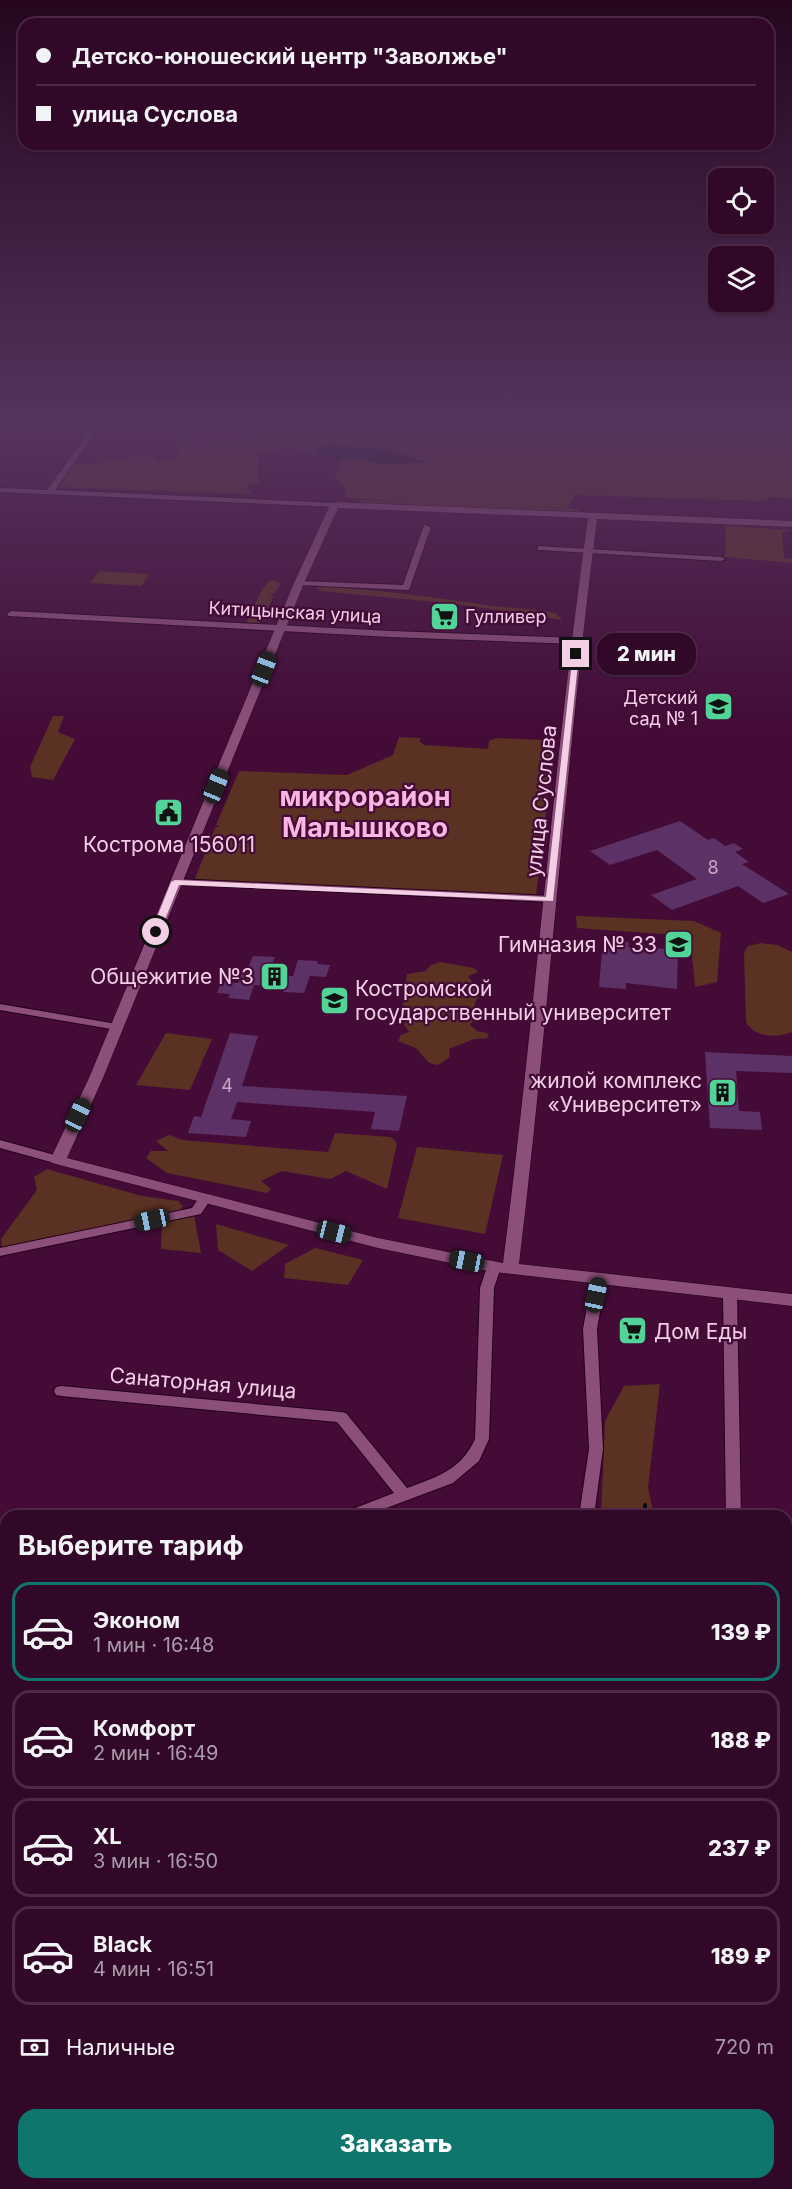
<!DOCTYPE html>
<html lang="ru">
<head>
<meta charset="utf-8">
<style>
	body { margin:0; font-family:Inter,sans-serif; background:#3d1634; color:#f1f3f6; height:100vh; display:flex; flex-direction:column; font-size:22px; white-space:nowrap }
	* { box-sizing:border-box; margin:0 }
	p { font-size:20px; color:#a89aa8 }
	.icon { flex:none; width:33px; height:33px; fill:none; stroke:currentColor; stroke-width:2; stroke-linecap:round; stroke-linejoin:round }
	.map { position:relative; flex:1; overflow:hidden }
	.drawer { position:absolute; left:0px; top:1510px; width:792px; height:680px; display:flex; flex-direction:column; background:#320828; border-radius:18px 18px 0 0; box-shadow:0 2px 4px #0004,0 0 0 2px #4d2945 }
	.drawer>* { flex:none }
	.hud { position:absolute; left:18px; top:18px; width:756px; height:132px; border-radius:18px; box-shadow:0 2px 4px #0004,0 0 0 2px #4d2945; display:grid; align-content:center; height:132px; padding:0 18px; background:#320828 }
	.buttons { position:absolute; left:708px; top:168px; display:grid; gap:12px }
	.buttons a { display:grid; place-items:center; width:66px; height:66px; border-radius:12px; background:#320828; box-shadow:0 2px 4px #0004,0 0 0 2px #4d2945; font-size:30px }
	.end { position:absolute; width:27px; height:27px; margin:-14px; border:8px solid #f3cfe6; background:#111; box-shadow:0 0 0 3px #111 }
	.from { border-radius:50% }
	.bubble { position:absolute; height:42px; border-radius:18px; background:#320828; box-shadow:0 2px 4px #0004,0 0 0 2px #4d2945; font-size:20px; font-weight:800; line-height:42px; text-align:center }
	.car { position:absolute; width:18px; height:36px; margin:-18px -9px; border-radius:8px; box-shadow:0 0 4px 2px #0007; background:linear-gradient(#222 24%,#8ab4d8 0 40%,#222 0 76%,#8ab4d8 0 86%,#222 0) }
	.hud b { display:flex; align-items:center; gap:21px; height:57px; font-size:22px }
	.hud b+b { border-top:2px solid #4d2945 }
	.hud i { width:15px; height:15px; background:#f1f3f6 }
	ul { padding:0; list-style:none }
	li { display:flex; align-items:center; gap:18px; height:99px; margin:0 12px 9px; padding:0 6px; border:3px solid #4d2945; border-radius:18px }
	li div { flex:1 }
	li b { display:block; font-size:22px }
	li em { font-style:normal; font-weight:800 }
	li.selected { border-color:#0f766e }
	li>.icon { width:54px; height:54px; stroke-width:1.5 }
	h2 { padding:0 18px; font-size:27px; line-height:72px }
	.pay { display:flex; align-items:center; gap:15px; height:66px; padding:0 18px; font-size:22px }
	.pay p { margin-inline-start:auto }
	.cta { display:flex; gap:12px; margin-top:auto; padding:12px 18px }
	.cta a { flex:1; height:69px; border-radius:18px; background:#0f766e; color:#fff; font-size:24px; font-weight:800; line-height:69px; text-align:center }
	.map>svg:first-child { display:block }
	.green { fill:#5a3123 }
	.water { fill:#030e13 }
	.lines { fill:none; stroke-linecap:round; stroke-linejoin:round }
	.stream-far1 { stroke:#030e13; stroke-width:4 }
	.stream { stroke:#030e13; stroke-width:4.5 }
	.building { fill:#5c3166 }
	.street-casing { stroke:#23001a; stroke-width:2 }
	.secondary-casing { stroke:#23001a; stroke-width:1 }
	.street { fill:#8c4f79; fill-rule:evenodd }
	.secondary { fill:#8c4f79; fill-rule:evenodd }
	.route { fill:#f3cfe6 }
	.labels { text-anchor:middle; dominant-baseline:central; stroke-width:4.5; stroke-linejoin:round; paint-order:stroke }
	.far-street-label { font-size:18px; fill:#f3cfe6; stroke:#430b36 }
	.far-poi-label { font-size:18px; fill:#f3cfe6; stroke:#430b36; text-anchor:start }
	.number-label { font-size:18px; fill:#cda8c6 }
	.street-label { font-size:21px; fill:#f3cfe6; stroke:#430b36 }
	.poi-label { font-size:21px; fill:#f3cfe6; stroke:#430b36; text-anchor:end }
	.district-label { font-size:27px; font-weight:bold; fill:#fcb6e4; stroke:#430b36 }
</style>
</head>
<body>
<div class="map">
<svg width="792" height="2189" viewBox="0 0 792 2189">
	<rect width="100%" height="100%" fill="#430b36"/>
	<path class="green" d="M 245,425 L 792,425 L 792,498 L 767,497 L 767,501 L 575,495 L 568,508 L 491,505 L 577,509 L 581,512 L 358,503 L 360,500 L 411,502 L 346,498 L 343,484 L 334,476 L 342,465 L 339,460 L 363,459 L 379,464 L 426,463 L 374,448 L 332,446 L 316,452 L 291,449 L 257,452 L 259,484 L 248,485 L 246,489 L 253,494 L 57,487 L 74,465 L 125,460 L 145,451 L 159,463 L 175,460 L 179,449 L 171,445 C 178,438 182,435 191,436 L 190,441 C 205,451 235,433 252,439 Z
		M 726,526 L 791,530 L 782,533 L 784,558 L 792,559 L 792,563 L 725,557 Z
		M 99,571 L 149,574 L 142,586 L 91,583 Z
		M 272,580 L 279,582 L 280,585 L 275,593 L 270,594 L 273,596 C 269,608 264,614 258,624 L 246,622 C 255,610 259,586 272,580 Z
		M 319,586 C 378,590 435,597 493,606 C 515,609 536,608 557,614 L 562,620 L 457,604 L 321,591 L 316,588 Z
		M 53,716 L 64,716 L 58,732 L 75,739 L 53,780 L 32,777 L 30,767 Z
		M 399,737 L 421,738 L 419,741 L 424,745 L 488,749 L 489,741 L 496,738 L 548,740 L 554,744 L 536,896 L 194,881 L 215,828 L 219,826 L 216,825 L 239,771 L 347,775 L 393,755 Z
		M 576,916 L 694,921 L 721,933 L 717,982 L 695,987 L 690,936 L 577,928 Z
		M 761,943 L 777,945 L 792,952 L 792,1032 C 777,1038 755,1038 746,1022 L 744,953 L 748,946 Z
		M 440,962 L 474,968 L 478,972 L 468,976 L 476,987 L 492,987 L 489,992 L 482,993 L 476,1000 L 473,1012 L 477,1015 L 470,1025 L 477,1031 L 487,1033 L 489,1038 L 474,1039 L 449,1049 L 450,1057 L 438,1065 L 429,1063 L 416,1048 L 398,1041 L 401,1035 L 409,1032 L 404,1024 L 408,1019 L 403,1004 L 407,974 L 426,971 L 431,965 Z
		M 166,1033 L 212,1039 L 190,1090 L 136,1085 Z
		M 335,1133 L 391,1137 L 397,1143 L 387,1189 L 346,1171 L 330,1179 L 282,1171 L 261,1181 L 271,1189 L 267,1193 L 167,1173 L 146,1158 L 151,1151 L 168,1151 L 156,1141 L 169,1135 L 183,1140 L 328,1152 Z
		M 417,1147 L 503,1155 L 485,1234 L 398,1218 Z
		M 47,1169 L 142,1196 L 178,1201 L 183,1206 L 180,1211 L 2,1247 L 1,1239 L 37,1190 L 34,1177 Z
		M 194,1215 L 201,1253 L 161,1249 L 162,1223 Z
		M 216,1224 L 289,1245 L 252,1271 L 218,1250 Z
		M 315,1248 L 363,1260 L 348,1285 L 284,1278 L 285,1264 Z
		M 660,1384 L 648,1488 L 654,1516 L 601,1516 L 605,1421 L 624,1386 Z"/>
	<path class="water" d="M 329,446 L 385,449 L 426,462 L 379,464 L 362,459 L 326,458 L 315,451 L 319,447 Z"/>
	<g class="lines">
		<path class="stream-far1" d="M 645,1505 L 645,1516"/>
		<path class="stream" d="M 394,2189 L 395,2184"/>
	</g>
	<path class="building" d="M 440,610 L 452,610 L 449,622 L 456,622 L 454,631 L 434,629 Z
		M 607,647 L 630,648 L 630,660 L 606,659 Z
		M 680,821 L 708,840 L 714,838 L 725,846 L 734,843 L 743,849 L 735,852 L 749,862 L 742,864 L 789,894 L 763,903 L 738,886 L 672,910 L 651,895 L 697,879 L 657,850 L 610,865 L 590,851 Z
		M 603,940 L 629,942 L 628,947 L 668,949 L 668,946 L 678,947 L 677,989 L 626,983 L 626,989 L 599,987 Z
		M 253,956 L 275,957 L 268,974 L 293,976 L 298,960 L 318,961 L 317,964 L 330,965 L 326,977 L 310,976 L 304,993 L 283,992 L 285,987 L 254,985 L 249,1000 L 228,998 L 230,994 L 217,993 L 221,982 L 238,983 L 244,968 L 248,968 Z
		M 230,1033 L 258,1036 L 242,1086 L 407,1096 L 399,1131 L 371,1129 L 375,1112 L 237,1102 L 231,1119 L 251,1121 L 246,1137 L 188,1133 L 194,1116 L 201,1117 Z
		M 705,1052 L 792,1056 L 792,1073 L 736,1071 L 739,1111 L 760,1112 L 762,1130 L 710,1128 Z"/>
	<g class="lines">
		<defs>
			<path id="street" d="M 94,425 L 100,425 L 55,490 L 335,503 L 339,505 L 335,507 L 0,492 L 0,488 L 47,490 Z
				M 424,525 L 431,527 L 409,590 L 299,585 L 295,583 L 299,581 L 403,585 Z
				M 538,546 L 721,557 L 725,559 L 721,561 L 541,550 L 538,550 Z
				M 11,611 L 391,631 L 578,638 L 582,641 L 578,644 L 391,637 L 8,616 L 7,614 Z
				M 175,879 L 550,896 L 555,899 L 550,902 L 171,884 L 170,882 L 171,880 Z
				M 0,1004 L 117,1024 L 123,1027 L 117,1030 L 0,1010 Z
				M 0,1140 L 62,1157 L 64,1160 L 58,1164 L 0,1148 Z
				M 205,1195 L 211,1199 L 201,1214 L 0,1256 L 0,1248 L 192,1208 L 200,1196 Z
				M 494,1263 L 499,1264 L 501,1267 L 494,1288 L 489,1439 L 479,1461 L 453,1483 L 365,1516 L 342,1516 L 345,1512 L 394,1493 L 337,1422 L 61,1396 L 56,1395 L 54,1391 L 56,1387 L 61,1386 L 341,1412 L 346,1413 L 407,1488 C 437,1477 461,1470 475,1439 L 480,1288 L 487,1267 L 489,1264 Z
				M 599,1274 L 604,1275 L 606,1278 L 597,1329 L 603,1449 L 594,1516 L 579,1516 L 589,1449 L 583,1329 L 592,1278 L 594,1275 Z
				M 730,1289 L 735,1290 L 737,1293 L 741,1516 L 726,1516 L 723,1293 L 725,1290 Z
				M 786,1623 L 792,1625 L 792,1640 L 786,1638 Z
				M 6,1633 L 6,1646 L 0,1648 L 0,1635 Z
				M 792,1658 L 792,1678 L 786,1681 L 786,1661 Z
				M 6,1850 L 6,1866 L 0,1868 L 0,1852 Z
				M 792,1963 L 792,1986 L 786,1989 L 786,1965 Z
				M 786,2088 L 792,2090 L 792,2108 L 786,2106 Z
				M 33,2184 L 53,2184 L 52,2189 L 32,2189 Z
				M 537,2184 L 557,2184 L 556,2189 L 536,2189 Z
				M 680,2184 L 700,2184 L 699,2189 L 679,2189 Z"/>
			<path id="secondary" d="M 335,502 L 792,521 L 792,527 L 597,519 C 565,767 549,1016 519,1264 L 792,1294 L 792,1306 L 494,1272 L 378,1248 L 52,1163 L 50,1160 L 89,1078 L 294,583 L 330,505 ZM 338,508 L 588,518 C 553,766 535,1015 503,1263 L 378,1238 L 67,1158 L 103,1078 L 304,583 Z"/>
		</defs>
		<use href="#street" class="street-casing"/>
		<use href="#secondary" class="secondary-casing"/>
		<use href="#street" class="street"/>
		<use href="#secondary" class="secondary"/>
	</g>
	<linearGradient id="sky" x2="0" y2="1"><stop stop-color="#25061e"/><stop offset="0.58" stop-color="#55345d"/><stop offset="1" stop-color="#55345d" stop-opacity="0"/></linearGradient>
	<rect width="792" height="731" fill="url(#sky)"/>
	<path class="route" d="M 573,652 L 579,654 L 553,901 L 179,885 L 160,932 L 156,934 L 151,932 L 171,882 L 175,880 L 546,897 Z"/>
	<defs>
		<symbol id="supermarket-square" viewBox="-11 -11 22 22"><rect x="-9" y="-9" width="18" height="18" rx="4" fill="#52d397" stroke="#430b36"/><path d="M-6-5.5h2.5l.6 2H6L4.5 2H-2.5L-4.4-4H-6ZM-1.5 3.2a1.3 1.3 0 1 0 .1 0ZM3 3.2a1.3 1.3 0 1 0 .1 0Z" fill="#111"/></symbol>
		<symbol id="school-square" viewBox="-11 -11 22 22"><rect x="-9" y="-9" width="18" height="18" rx="4" fill="#52d397" stroke="#430b36"/><path d="M0-5L7-2L0 1L-7-2ZM-4 1L0 2.5L4 1V4Q0 6-4 4Z" fill="#111"/></symbol>
		<symbol id="civic-square" viewBox="-11 -11 22 22"><rect x="-9" y="-9" width="18" height="18" rx="4" fill="#52d397" stroke="#430b36"/><path d="M-.6-6.5H3V-4.5H.6V-3L4-1V1h2V6H-6V1h2V-1L-.6-3ZM-1.2 2.5V6h2.4V2.5Z" fill="#111"/></symbol>
		<symbol id="building-square" viewBox="-11 -11 22 22"><rect x="-9" y="-9" width="18" height="18" rx="4" fill="#52d397" stroke="#430b36"/><path d="M-4-6H4V6H1V3H-1V6H-4ZM-2.5-4.3h1.7v1.8h-1.7ZM.8-4.3h1.7v1.8H.8ZM-2.5-1h1.7V.8h-1.7ZM.8-1h1.7V.8H.8Z" fill="#111"/></symbol>
		<symbol id="university-square" viewBox="-11 -11 22 22"><rect x="-9" y="-9" width="18" height="18" rx="4" fill="#52d397" stroke="#430b36"/><path d="M0-5L7-2L0 1L-7-2ZM-4 1L0 2.5L4 1V4Q0 6-4 4Z" fill="#111"/></symbol>
	</defs>
	<g fill-rule="evenodd">
		<use href="#supermarket-square" x="428" y="600" width="33" height="33"/>
		<use href="#school-square" x="702" y="690" width="33" height="33"/>
		<use href="#civic-square" x="152" y="796" width="33" height="33"/>
		<use href="#school-square" x="662" y="928" width="33" height="33"/>
		<use href="#building-square" x="258" y="960" width="33" height="33"/>
		<use href="#university-square" x="318" y="984" width="33" height="33"/>
		<use href="#building-square" x="706" y="1076" width="33" height="33"/>
		<use href="#supermarket-square" x="616" y="1314" width="33" height="33"/>
	</g>
	<g class="labels">
		<g class="far-street-label">
			<text transform="translate(295 612) rotate(3)">Китицынская улица</text>
		</g>
		<g class="far-poi-label">
			<text x="465" y="616">Гулливер</text>
			<text x="698" y="697" text-anchor="end">Детский<tspan x="698" dy="21">сад № 1</tspan></text>
		</g>
		<g class="number-label">
			<text x="713" y="867">8</text>
			<text x="227" y="1085">4</text>
		</g>
		<g class="street-label">
			<text transform="translate(541 801) rotate(-84)">улица Суслова</text>
			<text transform="translate(203 1383) rotate(5)">Санаторная улица</text>
		</g>
		<g class="poi-label">
			<text x="169" y="844" text-anchor="middle">Кострома 156011</text>
			<text x="657" y="944">Гимназия № 33</text>
			<text x="254" y="976">Общежитие №3</text>
			<text x="355" y="988" text-anchor="start">Костромской<tspan x="355" dy="24">государственный университет</tspan></text>
			<text x="702" y="1080">жилой комплекс<tspan x="702" dy="24">«Университет»</tspan></text>
			<text x="654" y="1331" text-anchor="start">Дом Еды</text>
		</g>
		<g class="district-label">
			<text x="365" y="796">микрорайон<tspan x="365" dy="31">Малышково</tspan></text>
		</g>
	</g>
</svg>
<div class="buttons">
<a><svg class="icon" aria-label="locate" viewBox="0 0 24 24"><circle cx="12" cy="12" r="6"/><path d="M12 2v4M12 18v4M2 12h4M18 12h4"/></svg></a>
<a><svg class="icon" aria-label="layers" viewBox="0 0 24 24"><path d="M12 4l9 5-9 5-9-5zM3 14l9 5 9-5"/></svg></a>
</div>
<i class="end from" style="left:156px;top:932px"></i>
<i class="end" style="left:576px;top:654px"></i>
<div class="bubble" style="left:597px;top:633px;width:99px">2 мин</div>
<i class="car" style="left:264px;top:669px;rotate:21deg"></i>
<i class="car" style="left:216px;top:786px;rotate:22deg"></i>
<i class="car" style="left:78px;top:1115px;rotate:25deg"></i>
<i class="car" style="left:152px;top:1220px;rotate:258deg"></i>
<i class="car" style="left:334px;top:1232px;rotate:104deg"></i>
<i class="car" style="left:467px;top:1261px;rotate:281deg"></i>
<i class="car" style="left:596px;top:1295px;rotate:12deg"></i>
<div class="hud">
<b><i class="from"></i>Детско-юношеский центр &quot;Заволжье&quot;</b>
<b><i></i>улица Суслова</b>
</div>
<section class="drawer">
<h2>Выберите тариф</h2>
<ul>
<li class="selected"><svg class="icon" aria-label="car" viewBox="0 0 24 24"><path d="M5 17H2v-5l4-1 3-4h7l3 4 3 1v5h-3M9 17h6M6 11h13"/><circle cx="7" cy="17" r="2"/><circle cx="17" cy="17" r="2"/></svg><div><b>Эконом</b><p>1 мин · 16:48</p></div><em>139 ₽</em></li>
<li><svg class="icon" aria-label="car" viewBox="0 0 24 24"><path d="M5 17H2v-5l4-1 3-4h7l3 4 3 1v5h-3M9 17h6M6 11h13"/><circle cx="7" cy="17" r="2"/><circle cx="17" cy="17" r="2"/></svg><div><b>Комфорт</b><p>2 мин · 16:49</p></div><em>188 ₽</em></li>
<li><svg class="icon" aria-label="car" viewBox="0 0 24 24"><path d="M5 17H2v-5l4-1 3-4h7l3 4 3 1v5h-3M9 17h6M6 11h13"/><circle cx="7" cy="17" r="2"/><circle cx="17" cy="17" r="2"/></svg><div><b>XL</b><p>3 мин · 16:50</p></div><em>237 ₽</em></li>
<li><svg class="icon" aria-label="car" viewBox="0 0 24 24"><path d="M5 17H2v-5l4-1 3-4h7l3 4 3 1v5h-3M9 17h6M6 11h13"/><circle cx="7" cy="17" r="2"/><circle cx="17" cy="17" r="2"/></svg><div><b>Black</b><p>4 мин · 16:51</p></div><em>189 ₽</em></li>
</ul>
<div class="pay"><svg class="icon" aria-label="cash" viewBox="0 0 24 24"><path d="M3 7h18v10H3z"/><circle cx="12" cy="12" r="2"/></svg>Наличные<p>720 m</p></div>
<div class="cta"><a>Заказать</a></div>
</section>
</div>
</body>
</html>
